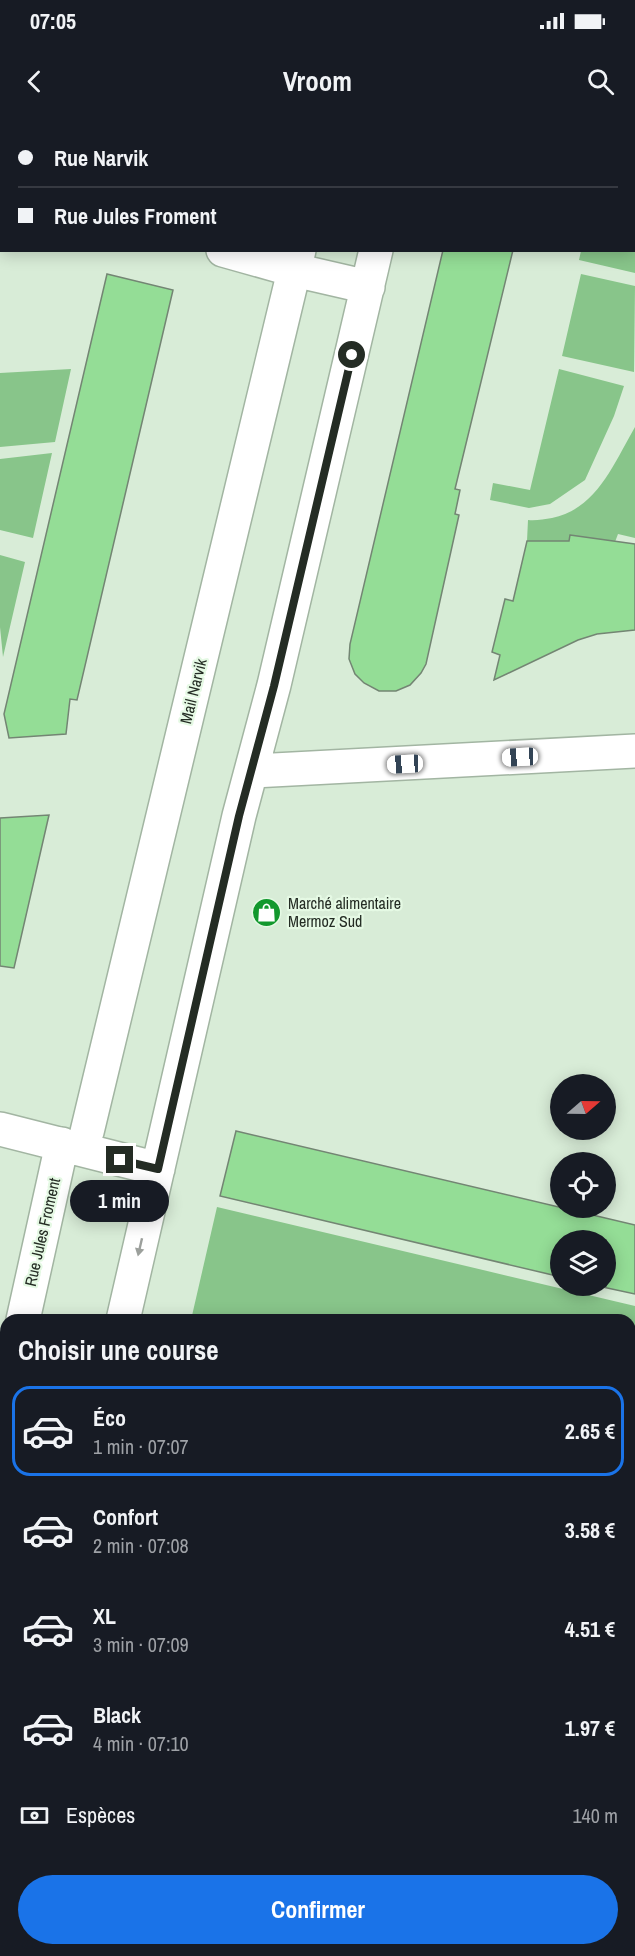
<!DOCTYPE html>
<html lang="fr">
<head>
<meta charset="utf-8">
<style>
	body { margin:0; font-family:"Archivo Narrow",sans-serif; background:#242831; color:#f1f3f6; height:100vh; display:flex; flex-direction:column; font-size:22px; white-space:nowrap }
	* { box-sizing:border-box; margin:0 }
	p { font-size:20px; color:#9ea1a6 }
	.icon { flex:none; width:33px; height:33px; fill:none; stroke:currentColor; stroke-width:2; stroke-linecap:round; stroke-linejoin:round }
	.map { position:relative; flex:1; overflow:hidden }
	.side { position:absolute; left:0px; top:1194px; width:636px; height:642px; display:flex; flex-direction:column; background:#171b24; border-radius:18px 18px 0 0; box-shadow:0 3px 15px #0003 }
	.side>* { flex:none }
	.guide { position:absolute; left:0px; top:0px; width:636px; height:132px; box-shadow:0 3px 15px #0003; display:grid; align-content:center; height:132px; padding:0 18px; background:#171b24 }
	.needle { width:39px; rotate:70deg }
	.buttons { position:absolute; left:550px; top:954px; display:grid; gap:12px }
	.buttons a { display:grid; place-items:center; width:66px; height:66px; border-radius:50%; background:#171b24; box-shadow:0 3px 15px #0003; font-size:30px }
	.end { position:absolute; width:27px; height:27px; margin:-14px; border:8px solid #242c24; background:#fff; box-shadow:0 0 0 3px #fff }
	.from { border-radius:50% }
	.bubble { position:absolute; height:42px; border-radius:21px; background:#171b24; box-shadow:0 3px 15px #0003; font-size:20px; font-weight:800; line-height:42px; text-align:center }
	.car { position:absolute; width:18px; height:36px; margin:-18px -9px; border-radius:8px; box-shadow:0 0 4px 2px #0007; background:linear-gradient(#fff 24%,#345 0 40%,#fff 0 76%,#345 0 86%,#fff 0) }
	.guide b { display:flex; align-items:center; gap:21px; height:57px; font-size:22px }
	.guide b+b { border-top:2px solid #363941 }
	.guide i { width:15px; height:15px; background:#f1f3f6 }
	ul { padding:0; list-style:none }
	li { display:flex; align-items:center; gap:18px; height:90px; margin:0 12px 9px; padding:0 6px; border:3px solid transparent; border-radius:18px }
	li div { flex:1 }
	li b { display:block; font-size:22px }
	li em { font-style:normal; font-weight:800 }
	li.selected { border-color:#1a73e8 }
	li>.icon { width:54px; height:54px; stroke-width:1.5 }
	h2 { padding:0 18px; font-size:27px; line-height:72px }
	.pay { display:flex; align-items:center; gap:15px; height:66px; padding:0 18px; font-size:22px }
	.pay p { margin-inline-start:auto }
	.button { display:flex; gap:12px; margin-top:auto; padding:12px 18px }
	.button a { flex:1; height:69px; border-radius:36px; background:#1a73e8; color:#fff; font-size:24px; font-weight:800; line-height:69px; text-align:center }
	.status { display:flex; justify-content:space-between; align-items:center; height:42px; padding:0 30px; background:#171b24; direction:ltr }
	.status svg { height:16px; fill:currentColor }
	header { display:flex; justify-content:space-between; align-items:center; height:78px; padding:0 18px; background:#171b24; font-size:27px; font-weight:800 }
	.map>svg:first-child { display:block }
	.green { fill:#88c58a }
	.building { fill:#94dd96; stroke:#738573; stroke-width:1.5 }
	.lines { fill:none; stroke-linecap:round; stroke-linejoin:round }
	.minor-casing { stroke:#a2b5a2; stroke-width:36 }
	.major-casing { stroke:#549958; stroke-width:36 }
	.minor { stroke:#fff; stroke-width:33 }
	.major { stroke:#a8e5ac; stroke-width:33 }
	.oneway { fill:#9ca09c }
	.route { stroke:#242c24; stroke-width:8 }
	.labels { text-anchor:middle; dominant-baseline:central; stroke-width:4.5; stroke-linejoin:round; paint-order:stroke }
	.street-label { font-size:16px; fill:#242c24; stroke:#e5f9e4 }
	.poi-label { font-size:16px; fill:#242c24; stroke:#e5f9e4; text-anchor:start }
</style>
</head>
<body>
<div class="status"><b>07:05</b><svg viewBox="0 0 49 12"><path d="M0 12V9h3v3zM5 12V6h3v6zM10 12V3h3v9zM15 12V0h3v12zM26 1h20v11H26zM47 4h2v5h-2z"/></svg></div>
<header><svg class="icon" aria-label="back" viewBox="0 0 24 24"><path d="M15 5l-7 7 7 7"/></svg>Vroom<svg class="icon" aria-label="search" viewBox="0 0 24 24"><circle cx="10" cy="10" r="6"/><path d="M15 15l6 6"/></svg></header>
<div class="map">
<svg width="635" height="1836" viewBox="0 0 635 1836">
	<rect width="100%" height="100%" fill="#d8ecd7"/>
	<path class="green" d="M 635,76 L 635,153 L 579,140 L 581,131 L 634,130 Z
		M 581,154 L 635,166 L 634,252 L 562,236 Z
		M 71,249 L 55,322 L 0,327 L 0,253 Z
		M 559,249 L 624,266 L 614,296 L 585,360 L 550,384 L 529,388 L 490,380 L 493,363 L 530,370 Z
		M 635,307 L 635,418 L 618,414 L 615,422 L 570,416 L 569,421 L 527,421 L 528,400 C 536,401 544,399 552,398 C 597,389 614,343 635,307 Z
		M 52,333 L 33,418 L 0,410 L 0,339 Z
		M 0,435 L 25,442 L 3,537 L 0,507 Z
		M 217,1087 L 635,1186 L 635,1296 L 630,1297 L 630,1200 L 191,1200 Z
		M 6,1460 L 6,1528 L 0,1531 L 0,1462 Z"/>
	<path class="building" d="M 443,130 L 513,130 L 455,369 L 460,370 L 455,394 L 459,395 L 426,544 L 421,553 L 410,565 L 396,571 L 379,571 L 364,563 L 355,554 L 349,539 L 350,524 Z
		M 107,154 L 173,170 L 77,580 L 70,579 L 66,614 L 9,618 L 4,594 Z
		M 570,415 L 635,424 L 635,510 L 597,514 L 578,520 L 494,560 L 500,535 L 492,532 L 505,479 L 513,481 L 527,421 L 569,421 Z
		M 49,695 L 14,848 L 0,846 L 0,698 Z
		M 236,1011 L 635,1105 L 635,1174 L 598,1166 L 606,1166 L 606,1120 L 561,1120 L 561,1157 L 220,1076 Z"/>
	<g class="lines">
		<defs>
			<path id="minor" d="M 330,2 L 330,0
				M 407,2 L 407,0
				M 0,82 L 2,82
				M 223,130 L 294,150 L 368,167
				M 253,651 L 635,631
				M 0,1009 L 158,1049
				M 87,1012 L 299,130
				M 23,1200 L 62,1024
				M 123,1200 L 239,696 L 274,565 L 376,130
				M 0,1300 L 6,1274
				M 630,1574 L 635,1575
				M 452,1836 L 454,1830"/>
			<path id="major" d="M 630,1364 L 635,1363
				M 630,1421 L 635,1420
				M 0,1607 L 6,1605
				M 0,1655 L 6,1653"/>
		</defs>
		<use href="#minor" class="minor-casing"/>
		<use href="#major" class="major-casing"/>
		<use href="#minor" class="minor"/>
		<use href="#major" class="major"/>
	</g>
	<defs><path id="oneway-solid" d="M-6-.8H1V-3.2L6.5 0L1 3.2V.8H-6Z" transform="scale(1.5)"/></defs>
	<use class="oneway" href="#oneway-solid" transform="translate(140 1127) rotate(103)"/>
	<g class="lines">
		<path class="route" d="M 120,1040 L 158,1049 L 239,696 L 274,566 L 352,235"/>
	</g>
	<defs>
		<symbol id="shop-disc" viewBox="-11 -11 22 22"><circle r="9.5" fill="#12982d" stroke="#e5f9e4"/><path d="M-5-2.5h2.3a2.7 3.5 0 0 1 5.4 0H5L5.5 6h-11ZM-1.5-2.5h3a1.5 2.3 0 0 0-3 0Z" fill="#fff"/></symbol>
	</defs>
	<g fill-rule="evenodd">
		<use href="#shop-disc" x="250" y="776" width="33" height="33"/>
	</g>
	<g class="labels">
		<g class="street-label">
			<text transform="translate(193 571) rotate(-76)">Mail Narvik</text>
			<text transform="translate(42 1112) rotate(-77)">Rue Jules Froment</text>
		</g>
		<g class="poi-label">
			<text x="288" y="783">Marché alimentaire<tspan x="288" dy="18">Mermoz Sud</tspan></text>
		</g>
	</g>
</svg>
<div class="buttons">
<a><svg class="needle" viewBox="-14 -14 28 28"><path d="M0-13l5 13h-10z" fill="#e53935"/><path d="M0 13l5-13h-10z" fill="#9ea1a6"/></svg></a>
<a><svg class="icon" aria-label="locate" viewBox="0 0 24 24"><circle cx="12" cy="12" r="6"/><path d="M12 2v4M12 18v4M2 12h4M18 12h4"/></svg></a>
<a><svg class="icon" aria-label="layers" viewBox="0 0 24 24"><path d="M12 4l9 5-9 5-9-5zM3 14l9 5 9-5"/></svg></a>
</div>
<i class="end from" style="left:352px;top:235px"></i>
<i class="end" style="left:120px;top:1040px"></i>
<div class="bubble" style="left:70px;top:1060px;width:99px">1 min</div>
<i class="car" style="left:520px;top:637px;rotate:267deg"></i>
<i class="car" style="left:405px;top:644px;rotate:267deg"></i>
<div class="guide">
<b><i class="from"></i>Rue Narvik</b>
<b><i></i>Rue Jules Froment</b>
</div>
<section class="side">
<h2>Choisir une course</h2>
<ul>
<li class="selected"><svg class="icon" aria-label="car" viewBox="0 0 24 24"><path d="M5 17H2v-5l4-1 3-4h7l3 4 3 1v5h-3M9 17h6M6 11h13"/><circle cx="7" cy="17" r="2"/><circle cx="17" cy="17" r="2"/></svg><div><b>Éco</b><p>1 min · 07:07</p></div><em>2.65 €</em></li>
<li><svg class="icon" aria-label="car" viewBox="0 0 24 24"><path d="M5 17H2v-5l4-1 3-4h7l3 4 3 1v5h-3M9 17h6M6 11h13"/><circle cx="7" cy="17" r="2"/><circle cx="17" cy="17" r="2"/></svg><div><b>Confort</b><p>2 min · 07:08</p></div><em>3.58 €</em></li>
<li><svg class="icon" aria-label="car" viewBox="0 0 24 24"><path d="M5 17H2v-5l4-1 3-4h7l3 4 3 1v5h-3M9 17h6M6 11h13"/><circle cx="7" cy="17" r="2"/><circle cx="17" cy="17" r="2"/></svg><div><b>XL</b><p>3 min · 07:09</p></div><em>4.51 €</em></li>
<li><svg class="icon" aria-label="car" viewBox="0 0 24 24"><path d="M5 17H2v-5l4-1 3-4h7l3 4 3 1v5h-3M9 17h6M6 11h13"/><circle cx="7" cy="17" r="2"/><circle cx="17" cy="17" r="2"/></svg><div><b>Black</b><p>4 min · 07:10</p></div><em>1.97 €</em></li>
</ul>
<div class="pay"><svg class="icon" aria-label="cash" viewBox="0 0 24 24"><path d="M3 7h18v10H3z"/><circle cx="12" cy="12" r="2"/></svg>Espèces<p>140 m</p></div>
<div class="button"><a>Confirmer</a></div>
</section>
</div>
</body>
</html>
